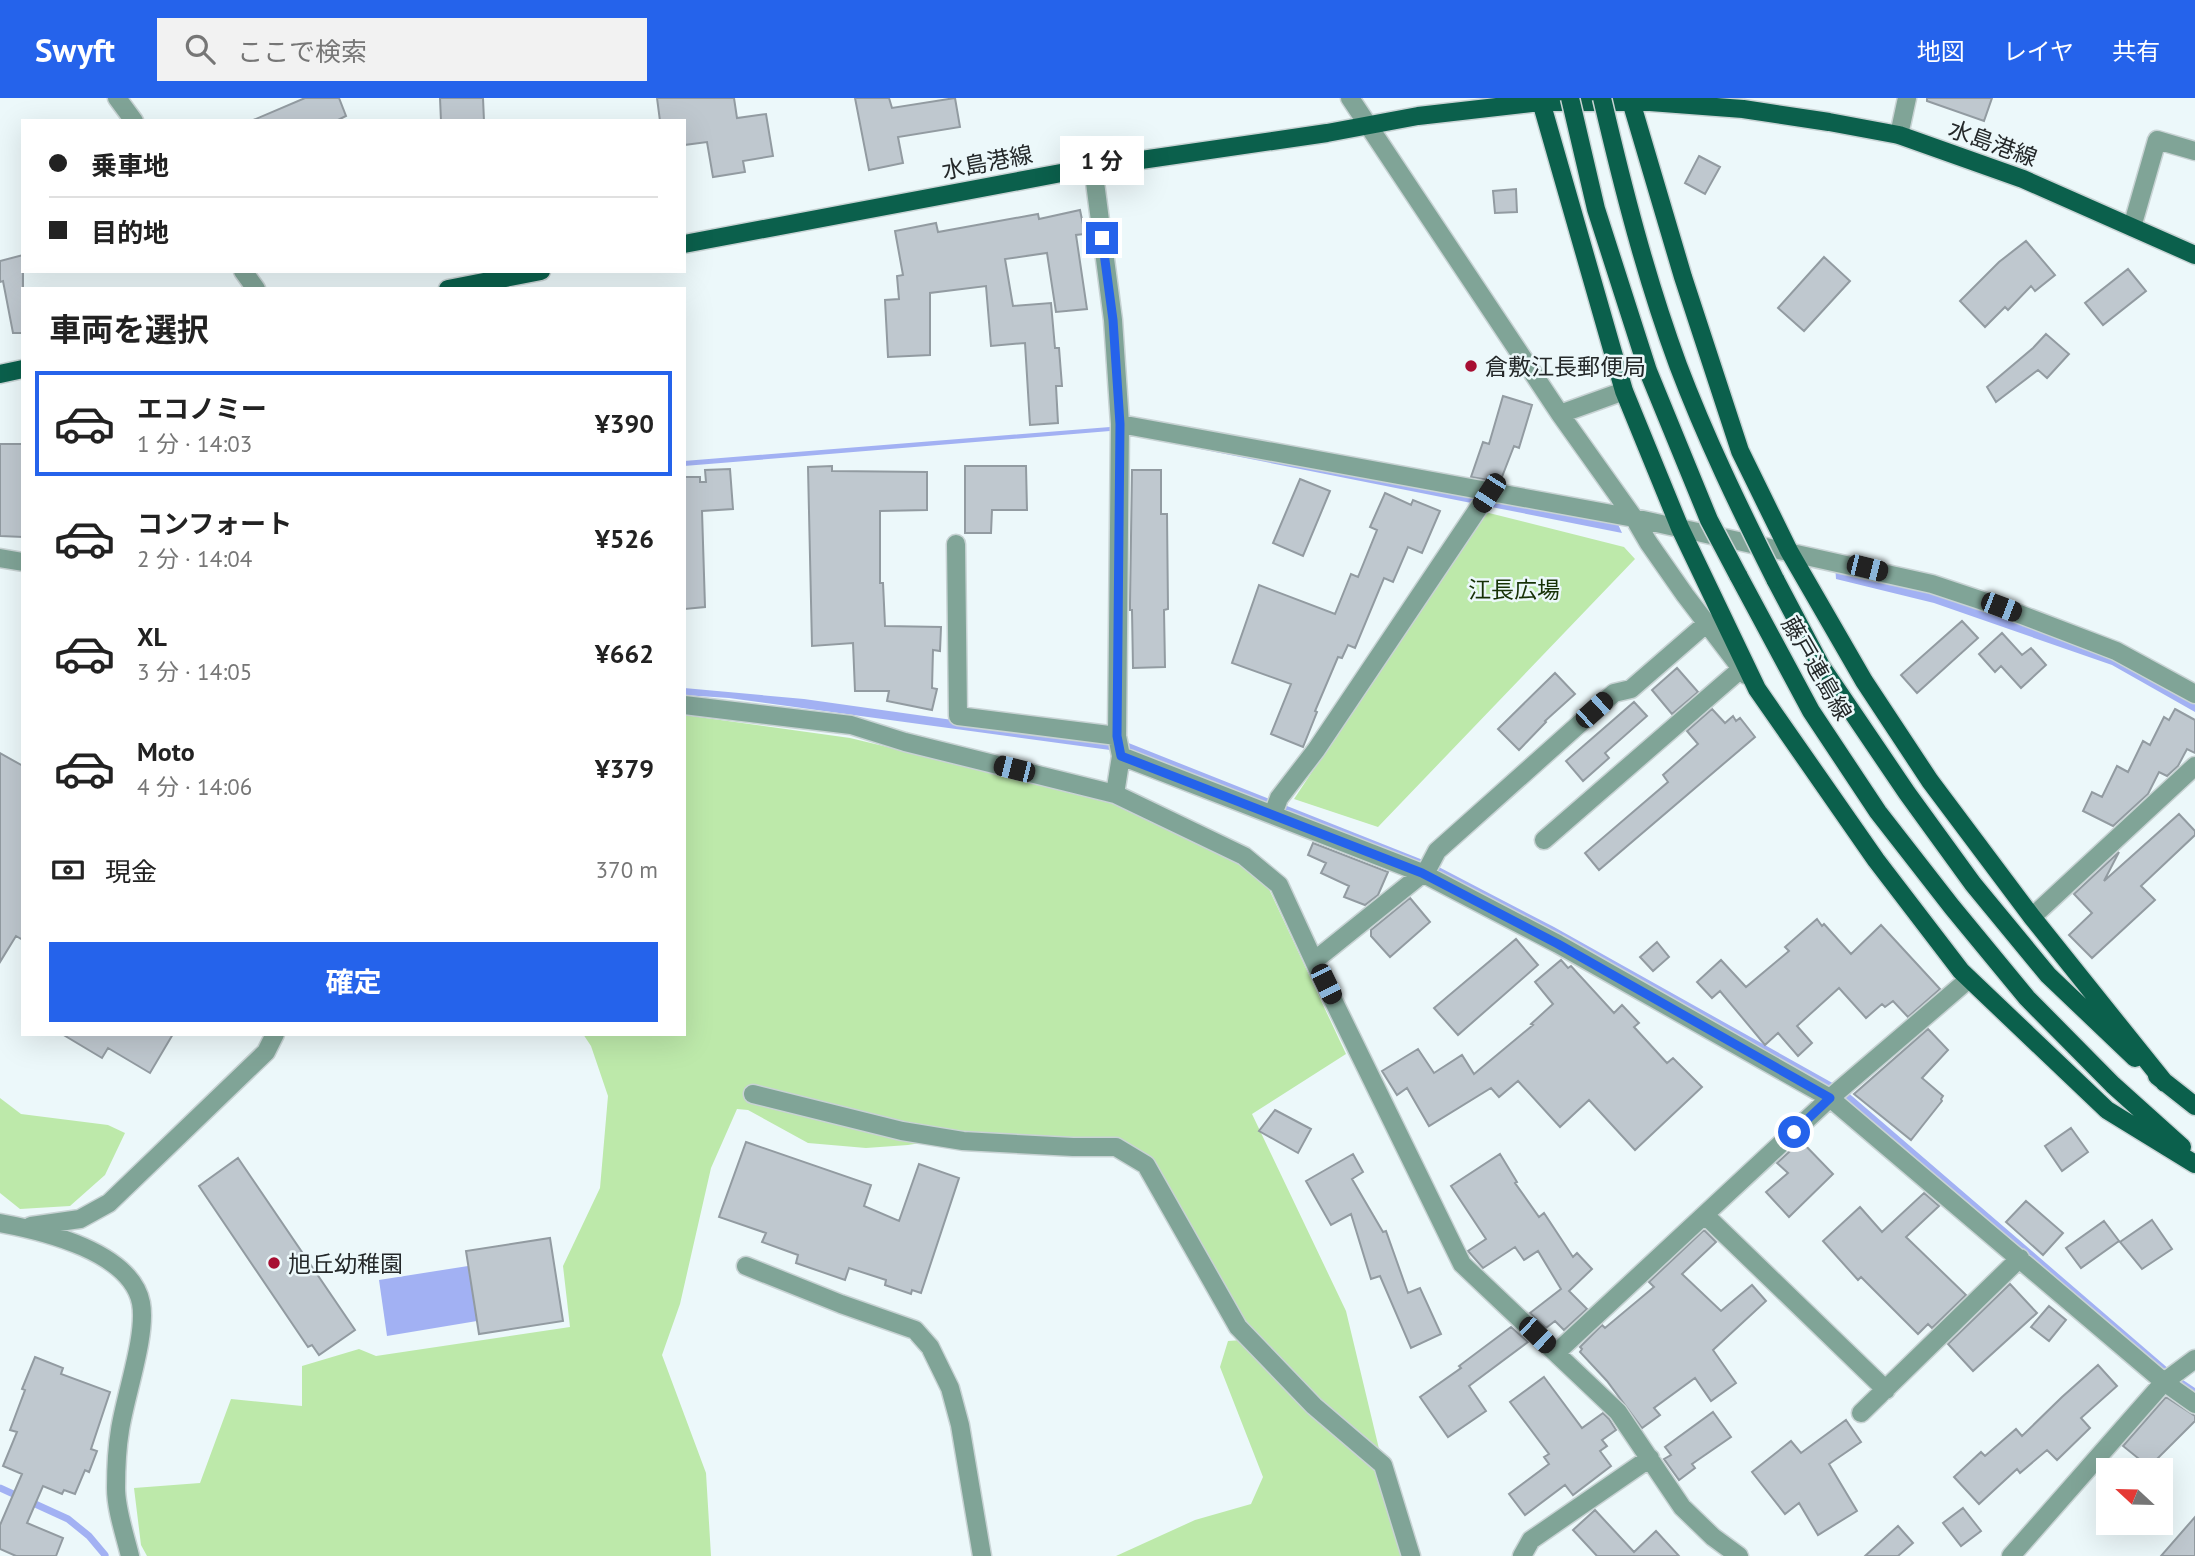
<!DOCTYPE html>
<html lang="ja">
<head>
<meta charset="utf-8">
<style>
	body { margin:0; font-family:"PT Sans","Noto Sans JP",sans-serif; background:#f2f2f2; color:#222; height:100vh; display:flex; flex-direction:column; font-size:26px; white-space:nowrap }
	* { box-sizing:border-box; margin:0 }
	p { font-size:23px; color:#767676 }
	.icon { flex:none; width:38px; height:38px; fill:none; stroke:currentColor; stroke-width:2; stroke-linecap:round; stroke-linejoin:round }
	.map { position:relative; flex:1; overflow:hidden }
	.sheet { position:absolute; left:21px; top:189px; width:665px; height:749px; display:flex; flex-direction:column; background:#fff; border-radius:0px; box-shadow:0 7px 28px #0002 }
	.sheet>* { flex:none }
	.banner { position:absolute; left:21px; top:21px; width:665px; height:154px; border-radius:0px; box-shadow:0 7px 28px #0002; display:grid; align-content:center; height:154px; padding:0 28px; background:#fff }
	.needle { width:46px; rotate:292deg }
	.buttons { position:absolute; left:2096px; top:1360px; display:grid; gap:14px }
	.buttons a { display:grid; place-items:center; width:77px; height:77px; border-radius:0px; background:#fff; box-shadow:0 7px 28px #0002; font-size:35px }
	.end { position:absolute; width:32px; height:32px; margin:-16px; border:9px solid #2563eb; background:#fff; box-shadow:0 0 0 4px #fff }
	.from { border-radius:50% }
	.bubble { position:absolute; height:49px; border-radius:0px; background:#fff; box-shadow:0 7px 28px #0002; font-size:23px; font-weight:700; line-height:49px; text-align:center }
	.car { position:absolute; width:21px; height:42px; margin:-21px -10px; border-radius:9px; box-shadow:0 0 5px 2px #0007; background:linear-gradient(#222 24%,#8ab4d8 0 40%,#222 0 76%,#8ab4d8 0 86%,#222 0) }
	.banner b { display:flex; align-items:center; gap:24px; height:66px; font-size:26px }
	.banner b+b { border-top:2px solid #e0e0e0 }
	.banner i { width:18px; height:18px; background:#222 }
	ul { padding:0; list-style:none }
	li { display:flex; align-items:center; gap:21px; height:105px; margin:0 14px 10px; padding:0 14px; border:4px solid transparent; border-radius:0px }
	li div { flex:1 }
	li b { display:block; font-size:26px }
	li em { font-style:normal; font-weight:700 }
	li.selected { border-color:#2563eb }
	li>.icon { width:63px; height:63px; stroke-width:1.5 }
	h2 { padding:0 28px; font-size:32px; line-height:84px }
	.pay { display:flex; align-items:center; gap:18px; height:77px; padding:0 28px; font-size:26px }
	.pay p { margin-inline-start:auto }
	.button { display:flex; gap:14px; margin-top:auto; padding:14px 28px }
	.button a { flex:1; height:80px; border-radius:0px; background:#2563eb; color:#fff; font-size:28px; font-weight:700; line-height:80px; text-align:center }
	header { display:flex; align-items:center; gap:42px; box-sizing:border-box; height:98px; padding:0 35px; background:#2563eb; color:#fff }
	header strong { font-size:33px }
	nav { display:flex; gap:38px; margin-inline-start:auto; font-size:24px }
	.search { width:490px; height:63px; background:#f2f2f2; display:flex; align-items:center; gap:18px; box-sizing:border-box; padding:0 24px; border-radius:0px; color:#767676; font-size:26px }
	.map>svg:first-child { display:block }
	.green { fill:#bde9aa }
	.water { fill:#a2b1f3 }
	.lines { fill:none; stroke-linecap:round; stroke-linejoin:round }
	.stream { stroke:#a2b1f3; stroke-width:7 }
	.building { fill:#bfc8cf; stroke:#929ba1; stroke-width:2 }
	.minor-casing { stroke:#c8d3d4; stroke-width:21 }
	.major-casing { stroke:#c8d3d4; stroke-width:21 }
	.minor { stroke:#80a497; stroke-width:18 }
	.major { stroke:#0b604c; stroke-width:18 }
	.major-bridge-casing { stroke:#c8d3d4; stroke-width:21; stroke-linecap:butt }
	.major-bridge { stroke:#0b604c; stroke-width:18 }
	.route { stroke:#2563eb; stroke-width:9 }
	.poi-dot { fill:#a70e32; stroke:#ecf8fa; stroke-width:2.5 }
	.labels { text-anchor:middle; dominant-baseline:central; stroke-width:5; stroke-linejoin:round; paint-order:stroke }
	.street-label { font-size:23px; fill:#242829; stroke:#ecf8fa }
	.poi-label { font-size:23px; fill:#242829; stroke:#ecf8fa; text-anchor:start }
	.park-label { font-size:23px; fill:#163106; stroke:#ecf8fa }
</style>
</head>
<body>
<header>
<strong>Swyft</strong>
<div class="search"><svg class="icon" aria-label="search" viewBox="0 0 24 24"><circle cx="10" cy="10" r="6"/><path d="M15 15l6 6"/></svg>ここで検索</div>
<nav><a>地図</a><a>レイヤ</a><a>共有</a></nav>
</header>
<div class="map">
<svg width="2195" height="1458" viewBox="0 0 2195 1458">
	<rect width="100%" height="100%" fill="#ecf8fa"/>
	<path class="green" d="M 1485,414 L 1624,449 L 1635,461 L 1378,729 L 1294,701 Z
		M 684,617 L 850,640 L 1121,705 L 1239,764 L 1268,789 L 1346,956 L 1252,1016 L 1346,1213 L 1380,1355 L 1318,1303 L 1240,1221 L 1175,1100 L 1150,1061 L 1116,1041 L 964,1038 L 908,1047 L 866,1050 L 808,1045 L 748,1012 L 737,1011 L 711,1070 L 680,1206 L 662,1257 L 706,1375 L 711,1458 L 147,1458 L 141,1447 L 134,1390 L 200,1385 L 231,1301 L 302,1308 L 302,1268 L 359,1251 L 376,1258 L 570,1229 L 563,1168 L 600,1090 L 608,998 L 591,948 L 583,936 L 684,936 Z
		M 0,1000 L 21,1016 L 108,1027 L 125,1035 L 105,1077 L 70,1108 L 20,1111 L 0,1095 Z
		M 1242,1242 L 1377,1369 L 1405,1458 L 1116,1458 L 1195,1422 L 1251,1406 L 1263,1379 L 1220,1269 L 1228,1243 Z"/>
	<path class="water" d="M 1110,329 L 1617,424 L 1622,435 L 1110,333 L 684,368 L 684,363 Z
		M 1835,466 L 1932,490 L 2115,557 L 2195,599 L 2195,614 L 2112,567 L 1934,505 L 1836,481 Z
		M 684,590 L 804,601 L 1108,644 L 1126,644 L 1433,766 L 1554,829 L 1845,992 L 2177,1278 L 2195,1290 L 2195,1299 L 1841,999 L 1550,836 L 1133,657 L 1110,652 L 729,600 L 684,597 Z
		M 468,1168 L 477,1223 L 387,1238 L 379,1182 Z"/>
	<g class="lines">
		<path class="stream" d="M 0,1390 L 68,1421 L 89,1438 L 105,1457"/>
	</g>
	<path class="building" d="M 305,0 L 339,0 L 346,18 L 336,23 L 251,23 Z
		M 440,0 L 483,0 L 484,23 L 441,23 Z
		M 657,0 L 734,0 L 737,20 L 766,16 L 773,58 L 743,63 L 745,74 L 713,79 L 707,44 L 684,47 L 684,23 L 660,23 Z
		M 855,0 L 889,0 L 892,10 L 955,0 L 960,29 L 898,39 L 903,65 L 869,72 Z
		M 1927,0 L 1992,0 L 1984,23 L 1927,3 Z
		M 1699,58 L 1720,69 L 1705,96 L 1685,85 Z
		M 1516,91 L 1517,114 L 1495,115 L 1493,93 Z
		M 1080,112 L 1085,136 L 1076,137 L 1087,211 L 1056,214 L 1047,155 L 1005,161 L 1013,208 L 1051,205 L 1055,250 L 1059,250 L 1062,288 L 1056,288 L 1058,325 L 1030,327 L 1025,245 L 991,248 L 986,188 L 930,195 L 930,257 L 888,259 L 885,202 L 899,201 L 897,178 L 903,177 L 895,133 L 936,125 L 938,134 L 1038,116 L 1039,121 Z
		M 2026,143 L 2055,177 L 2035,193 L 2031,188 L 2008,212 L 2005,209 L 1985,229 L 1960,203 L 1999,164 Z
		M 23,157 L 23,235 L 13,235 L 3,183 L 0,184 L 0,163 Z
		M 1824,159 L 1850,183 L 1804,233 L 1778,210 Z
		M 2128,171 L 2146,193 L 2103,227 L 2085,205 Z
		M 2046,236 L 2069,256 L 2047,280 L 2038,272 L 1996,304 L 1987,289 L 2033,250 Z
		M 1503,298 L 1532,307 L 1519,350 L 1514,348 L 1500,384 L 1471,379 L 1483,344 L 1489,346 Z
		M 0,346 L 23,346 L 23,439 L 0,438 Z
		M 832,368 L 832,373 L 927,374 L 927,412 L 880,413 L 880,485 L 883,485 L 885,528 L 941,529 L 940,553 L 933,552 L 932,590 L 937,591 L 932,612 L 887,603 L 889,593 L 855,593 L 853,545 L 812,548 L 808,369 Z
		M 965,368 L 1026,368 L 1027,412 L 992,412 L 991,435 L 965,435 Z
		M 730,371 L 733,411 L 702,413 L 705,509 L 685,511 L 684,379 L 700,379 L 700,384 L 706,384 L 705,372 Z
		M 1132,372 L 1161,372 L 1161,416 L 1167,416 L 1168,511 L 1164,512 L 1165,569 L 1133,570 L 1132,512 L 1130,512 L 1130,506 Z
		M 1300,381 L 1330,393 L 1303,458 L 1273,445 Z
		M 1385,395 L 1411,407 L 1413,402 L 1440,413 L 1422,455 L 1408,449 L 1393,484 L 1384,480 L 1355,550 L 1348,547 L 1342,560 L 1338,559 L 1315,613 L 1317,614 L 1303,649 L 1271,636 L 1291,586 L 1232,565 L 1259,487 L 1335,516 L 1351,476 L 1358,479 L 1377,432 L 1370,429 Z
		M 1962,523 L 1978,540 L 1917,595 L 1901,577 Z
		M 2002,535 L 2022,557 L 2031,550 L 2046,567 L 2021,590 L 2001,568 L 1995,574 L 1979,556 Z
		M 1677,570 L 1698,594 L 1672,616 L 1652,592 Z
		M 1555,575 L 1575,596 L 1545,623 L 1546,624 L 1519,652 L 1498,631 Z
		M 1634,604 L 1647,618 L 1605,655 L 1609,660 L 1583,683 L 1566,663 Z
		M 1712,611 L 1725,625 L 1733,618 L 1736,623 L 1740,620 L 1755,639 L 1599,772 L 1585,755 L 1668,684 L 1663,677 L 1698,646 L 1687,633 Z
		M 2175,611 L 2195,622 L 2195,655 L 2187,651 L 2178,668 L 2167,678 L 2159,674 L 2148,696 L 2113,728 L 2083,713 L 2092,694 L 2102,699 L 2117,668 L 2128,674 L 2143,643 L 2150,647 L 2164,619 L 2169,622 Z
		M 0,655 L 23,668 L 23,842 L 16,838 L 0,864 Z
		M 2179,716 L 2195,733 L 2195,737 L 2141,788 L 2155,802 L 2092,860 L 2069,837 L 2092,815 L 2074,796 L 2119,754 L 2104,783 Z
		M 1313,745 L 1388,774 L 1378,797 L 1365,807 L 1344,799 L 1349,788 L 1321,775 L 1326,765 L 1308,757 Z
		M 1410,800 L 1430,824 L 1390,859 L 1371,838 L 1371,832 Z
		M 1817,821 L 1822,828 L 1824,826 L 1851,856 L 1881,827 L 1940,891 L 1908,919 L 1893,903 L 1885,909 L 1882,906 L 1866,920 L 1839,890 L 1797,928 L 1812,945 L 1798,958 L 1778,935 L 1765,947 L 1720,893 L 1712,900 L 1697,884 L 1721,862 L 1746,889 L 1789,853 L 1785,849 Z
		M 1516,841 L 1538,867 L 1458,937 L 1434,910 Z
		M 1657,844 L 1669,859 L 1653,873 L 1640,859 Z
		M 1561,862 L 1568,870 L 1571,868 L 1614,915 L 1622,907 L 1639,925 L 1634,929 L 1667,965 L 1673,960 L 1702,989 L 1635,1052 L 1589,1002 L 1560,1029 L 1518,983 L 1499,999 L 1491,990 L 1429,1028 L 1407,990 L 1397,997 L 1382,973 L 1418,951 L 1434,975 L 1462,957 L 1474,976 L 1533,927 L 1531,926 L 1553,906 L 1535,884 Z
		M 1928,931 L 1948,952 L 1922,980 L 1943,998 L 1941,1001 L 1942,1003 L 1911,1042 L 1854,996 Z
		M 62,936 L 173,936 L 150,975 L 108,950 L 102,960 Z
		M 1275,1012 L 1311,1031 L 1298,1055 L 1259,1033 Z
		M 2071,1030 L 2088,1054 L 2062,1073 L 2045,1048 Z
		M 1801,1043 L 1833,1076 L 1789,1119 L 1766,1094 L 1788,1075 L 1777,1065 Z
		M 746,1044 L 871,1087 L 864,1108 L 899,1123 L 919,1066 L 959,1080 L 921,1195 L 912,1192 L 911,1196 L 885,1187 L 886,1182 L 849,1170 L 845,1182 L 796,1165 L 798,1157 L 762,1144 L 766,1135 L 719,1119 Z
		M 1353,1056 L 1363,1074 L 1352,1081 L 1383,1134 L 1386,1133 L 1408,1195 L 1420,1190 L 1441,1236 L 1411,1250 L 1380,1178 L 1371,1181 L 1351,1116 L 1331,1127 L 1306,1083 Z
		M 1500,1056 L 1517,1084 L 1515,1085 L 1539,1119 L 1544,1115 L 1573,1159 L 1577,1155 L 1592,1171 L 1569,1193 L 1587,1211 L 1564,1232 L 1555,1223 L 1546,1230 L 1530,1215 L 1561,1191 L 1538,1153 L 1524,1162 L 1515,1149 L 1483,1170 L 1468,1153 L 1486,1141 L 1451,1088 Z
		M 238,1060 L 355,1232 L 319,1257 L 312,1247 L 308,1249 L 199,1088 Z
		M 1924,1095 L 1939,1108 L 1906,1139 L 1966,1197 L 1932,1230 L 1928,1226 L 1918,1236 L 1861,1179 L 1858,1182 L 1823,1143 L 1860,1109 L 1882,1134 Z
		M 2026,1103 L 2063,1135 L 2043,1157 L 2006,1124 Z
		M 2152,1122 L 2172,1151 L 2142,1171 L 2120,1144 Z
		M 2104,1123 L 2119,1143 L 2081,1170 L 2066,1150 Z
		M 1704,1132 L 1716,1144 L 1682,1176 L 1721,1213 L 1752,1187 L 1766,1203 L 1713,1252 L 1736,1285 L 1711,1303 L 1695,1280 L 1654,1310 L 1660,1317 L 1642,1330 L 1607,1283 L 1580,1254 L 1582,1251 L 1580,1249 L 1602,1227 L 1605,1230 L 1654,1189 L 1649,1184 Z
		M 550,1140 L 563,1223 L 479,1236 L 466,1153 Z
		M 2010,1186 L 2037,1215 L 1973,1273 L 1948,1246 Z
		M 2049,1208 L 2066,1222 L 2049,1243 L 2031,1229 Z
		M 1511,1229 L 1528,1244 L 1469,1288 L 1486,1313 L 1448,1339 L 1420,1299 L 1461,1270 L 1459,1268 Z
		M 35,1259 L 63,1270 L 61,1276 L 110,1294 L 91,1351 L 97,1353 L 89,1374 L 85,1372 L 75,1396 L 64,1392 L 62,1396 L 43,1388 L 27,1425 L 63,1440 L 56,1458 L 16,1458 L 0,1451 L 0,1427 L 22,1376 L 3,1368 L 17,1334 L 10,1332 L 25,1292 L 22,1291 Z
		M 2098,1267 L 2117,1288 L 2081,1320 L 2090,1330 L 2057,1362 L 2047,1352 L 2020,1375 L 2017,1371 L 1979,1406 L 1954,1379 L 1981,1354 L 1985,1358 L 2016,1331 L 2022,1338 L 2062,1299 Z
		M 1544,1279 L 1582,1330 L 1603,1315 L 1609,1321 L 1616,1332 L 1602,1342 L 1607,1348 L 1600,1353 L 1611,1368 L 1573,1397 L 1565,1387 L 1525,1417 L 1509,1396 L 1549,1366 L 1544,1359 L 1549,1356 L 1510,1304 Z
		M 2166,1299 L 2195,1318 L 2195,1323 L 2149,1369 L 2123,1348 Z
		M 1713,1314 L 1731,1339 L 1692,1366 L 1695,1370 L 1679,1382 L 1664,1361 L 1671,1357 L 1665,1349 Z
		M 1846,1322 L 1861,1344 L 1829,1366 L 1857,1413 L 1818,1437 L 1799,1405 L 1785,1416 L 1752,1374 L 1791,1343 L 1801,1355 Z
		M 1963,1410 L 1981,1433 L 1961,1448 L 1943,1425 Z
		M 1595,1412 L 1634,1454 L 1656,1433 L 1679,1458 L 1597,1458 L 1573,1432 Z
		M 2195,1419 L 2195,1458 L 2161,1458 Z
		M 1898,1428 L 1913,1445 L 1898,1458 L 1865,1458 Z"/>
	<g class="lines">
		<defs>
			<path id="minor" d="M 117,0 L 134,23
				M 1350,0 L 1560,316 L 1634,420 L 1648,444 L 1685,497 L 1746,577
				M 1899,37 L 1907,0
				M 1093,69 L 1113,222 L 1120,326 L 1117,638 L 1121,658 L 1115,696
				M 2132,129 L 2157,42 L 2195,53
				M 243,173 L 256,191
				M 1560,316 L 1624,293
				M 1120,326 L 1634,420 L 1932,486 L 2001,509 L 2116,553 L 2195,596
				M 956,446 L 958,618 L 1117,638
				M 0,460 L 23,464
				M 1707,525 L 1631,591 L 1614,595 L 1437,753 L 1427,772 L 1314,863 L 1462,1166 L 1618,1314 L 1682,1409 L 1713,1439 L 1739,1458
				M 684,607 L 851,627 L 905,644 L 1115,696 L 1244,758 L 1279,787 L 1314,863
				M 1121,658 L 1422,775 L 1558,846 L 1830,1000 L 2164,1284 L 2195,1306
				M 1273,716 L 1279,700 L 1316,652 L 1490,393
				M 1544,742 L 1741,571
				M 2032,819 L 2195,668
				M 753,996 L 902,1033 L 963,1043 L 1073,1049 L 1116,1049 L 1146,1067 L 1238,1229 L 1314,1308 L 1383,1367 L 1411,1458
				M 1705,1117 L 1886,1292
				M 0,1125 C 44,1133 131,1154 141,1205 C 147,1237 125,1298 120,1332 C 117,1350 116,1371 116,1390 C 116,1412 125,1437 130,1458
				M 31,1128 L 80,1121 L 109,1105 L 266,954 L 275,936
				M 746,1168 L 841,1206 L 915,1232 L 930,1249 L 950,1290 L 960,1327 L 982,1458
				M 1556,1255 L 1830,1000 L 1969,881
				M 1861,1315 L 2020,1160
				M 1522,1458 L 1531,1442 L 1650,1360
				M 2011,1458 L 2164,1284 L 2195,1261"/>
			<path id="major" d="M 1540,0 L 1624,293 L 1680,430 L 1757,591 L 1876,762 L 1961,873 L 2107,1012 L 2195,1066
				M 1630,0 L 1683,179 L 1740,353 L 1789,453 L 1864,583 L 1930,683 L 2032,819 L 2165,985
				M 684,146 L 1093,69 L 1327,35 L 1418,18 L 1540,4 L 1650,4 L 1743,11 L 1829,24 L 1899,37 L 2023,81 L 2195,157
				M 448,191 L 541,173
				M 0,276 L 23,271
				M 1738,477 L 1811,613 L 1878,714 L 1952,809 L 2027,900 L 2113,987 L 2182,1049
				M 1775,481 L 1821,568 L 1907,695 L 1973,786 L 2048,877 L 2135,960
				M 2157,978 L 2195,1008"/>
		</defs>
		<use href="#minor" class="minor-casing"/>
		<use href="#major" class="major-casing"/>
		<use href="#minor" class="minor"/>
		<use href="#major" class="major"/>
		<defs>
			<path id="major-bridge" d="M 1570,0 L 1596,111 L 1648,273 L 1709,422 L 1738,477
				M 1602,0 C 1623,90 1646,180 1678,267 C 1706,341 1740,411 1775,481"/>
		</defs>
		<use href="#major-bridge" class="major-bridge-casing"/>
		<use href="#major-bridge" class="major-bridge"/>
	</g>
	<g class="lines">
		<path class="route" d="M 1102,140 L 1113,222 L 1120,326 L 1117,638 L 1121,658 L 1422,775 L 1558,846 L 1830,1000 L 1794,1034"/>
	</g>
	<g class="poi-dot">
		<circle cx="1471" cy="268" r="7"/>
		<circle cx="274" cy="1165" r="7"/>
	</g>
	<g class="labels">
		<g class="street-label">
			<text transform="translate(1993 45) rotate(20)">水島港線</text>
			<text transform="translate(987 64) rotate(-11)">水島港線</text>
			<text transform="translate(1817 570) rotate(60)">藤戸連島線</text>
		</g>
		<g class="poi-label">
			<text x="1485" y="268">倉敷江長郵便局</text>
			<text x="288" y="1165">旭丘幼稚園</text>
		</g>
		<g class="park-label">
			<text x="1514" y="491">江長広場</text>
		</g>
	</g>
</svg>
<div class="buttons">
<a><svg class="needle" viewBox="-14 -14 28 28"><path d="M0-13l5 13h-10z" fill="#e53935"/><path d="M0 13l5-13h-10z" fill="#767676"/></svg></a>
</div>
<i class="end from" style="left:1794px;top:1034px"></i>
<i class="end" style="left:1102px;top:140px"></i>
<div class="bubble" style="left:1060px;top:38px;width:84px">1 分</div>
<i class="car" style="left:1489px;top:395px;rotate:213deg"></i>
<i class="car" style="left:1867px;top:470px;rotate:104deg"></i>
<i class="car" style="left:2001px;top:509px;rotate:111deg"></i>
<i class="car" style="left:1594px;top:612px;rotate:48deg"></i>
<i class="car" style="left:1014px;top:671px;rotate:284deg"></i>
<i class="car" style="left:1326px;top:886px;rotate:154deg"></i>
<i class="car" style="left:1537px;top:1237px;rotate:134deg"></i>
<div class="banner">
<b><i class="from"></i>乗車地</b>
<b><i></i>目的地</b>
</div>
<section class="sheet">
<h2>車両を選択</h2>
<ul>
<li class="selected"><svg class="icon" aria-label="car" viewBox="0 0 24 24"><path d="M5 17H2v-5l4-1 3-4h7l3 4 3 1v5h-3M9 17h6M6 11h13"/><circle cx="7" cy="17" r="2"/><circle cx="17" cy="17" r="2"/></svg><div><b>エコノミー</b><p>1 分 · 14:03</p></div><em>¥390</em></li>
<li><svg class="icon" aria-label="car" viewBox="0 0 24 24"><path d="M5 17H2v-5l4-1 3-4h7l3 4 3 1v5h-3M9 17h6M6 11h13"/><circle cx="7" cy="17" r="2"/><circle cx="17" cy="17" r="2"/></svg><div><b>コンフォート</b><p>2 分 · 14:04</p></div><em>¥526</em></li>
<li><svg class="icon" aria-label="car" viewBox="0 0 24 24"><path d="M5 17H2v-5l4-1 3-4h7l3 4 3 1v5h-3M9 17h6M6 11h13"/><circle cx="7" cy="17" r="2"/><circle cx="17" cy="17" r="2"/></svg><div><b>XL</b><p>3 分 · 14:05</p></div><em>¥662</em></li>
<li><svg class="icon" aria-label="car" viewBox="0 0 24 24"><path d="M5 17H2v-5l4-1 3-4h7l3 4 3 1v5h-3M9 17h6M6 11h13"/><circle cx="7" cy="17" r="2"/><circle cx="17" cy="17" r="2"/></svg><div><b>Moto</b><p>4 分 · 14:06</p></div><em>¥379</em></li>
</ul>
<div class="pay"><svg class="icon" aria-label="cash" viewBox="0 0 24 24"><path d="M3 7h18v10H3z"/><circle cx="12" cy="12" r="2"/></svg>現金<p>370 m</p></div>
<div class="button"><a>確定</a></div>
</section>
</div>
</body>
</html>
